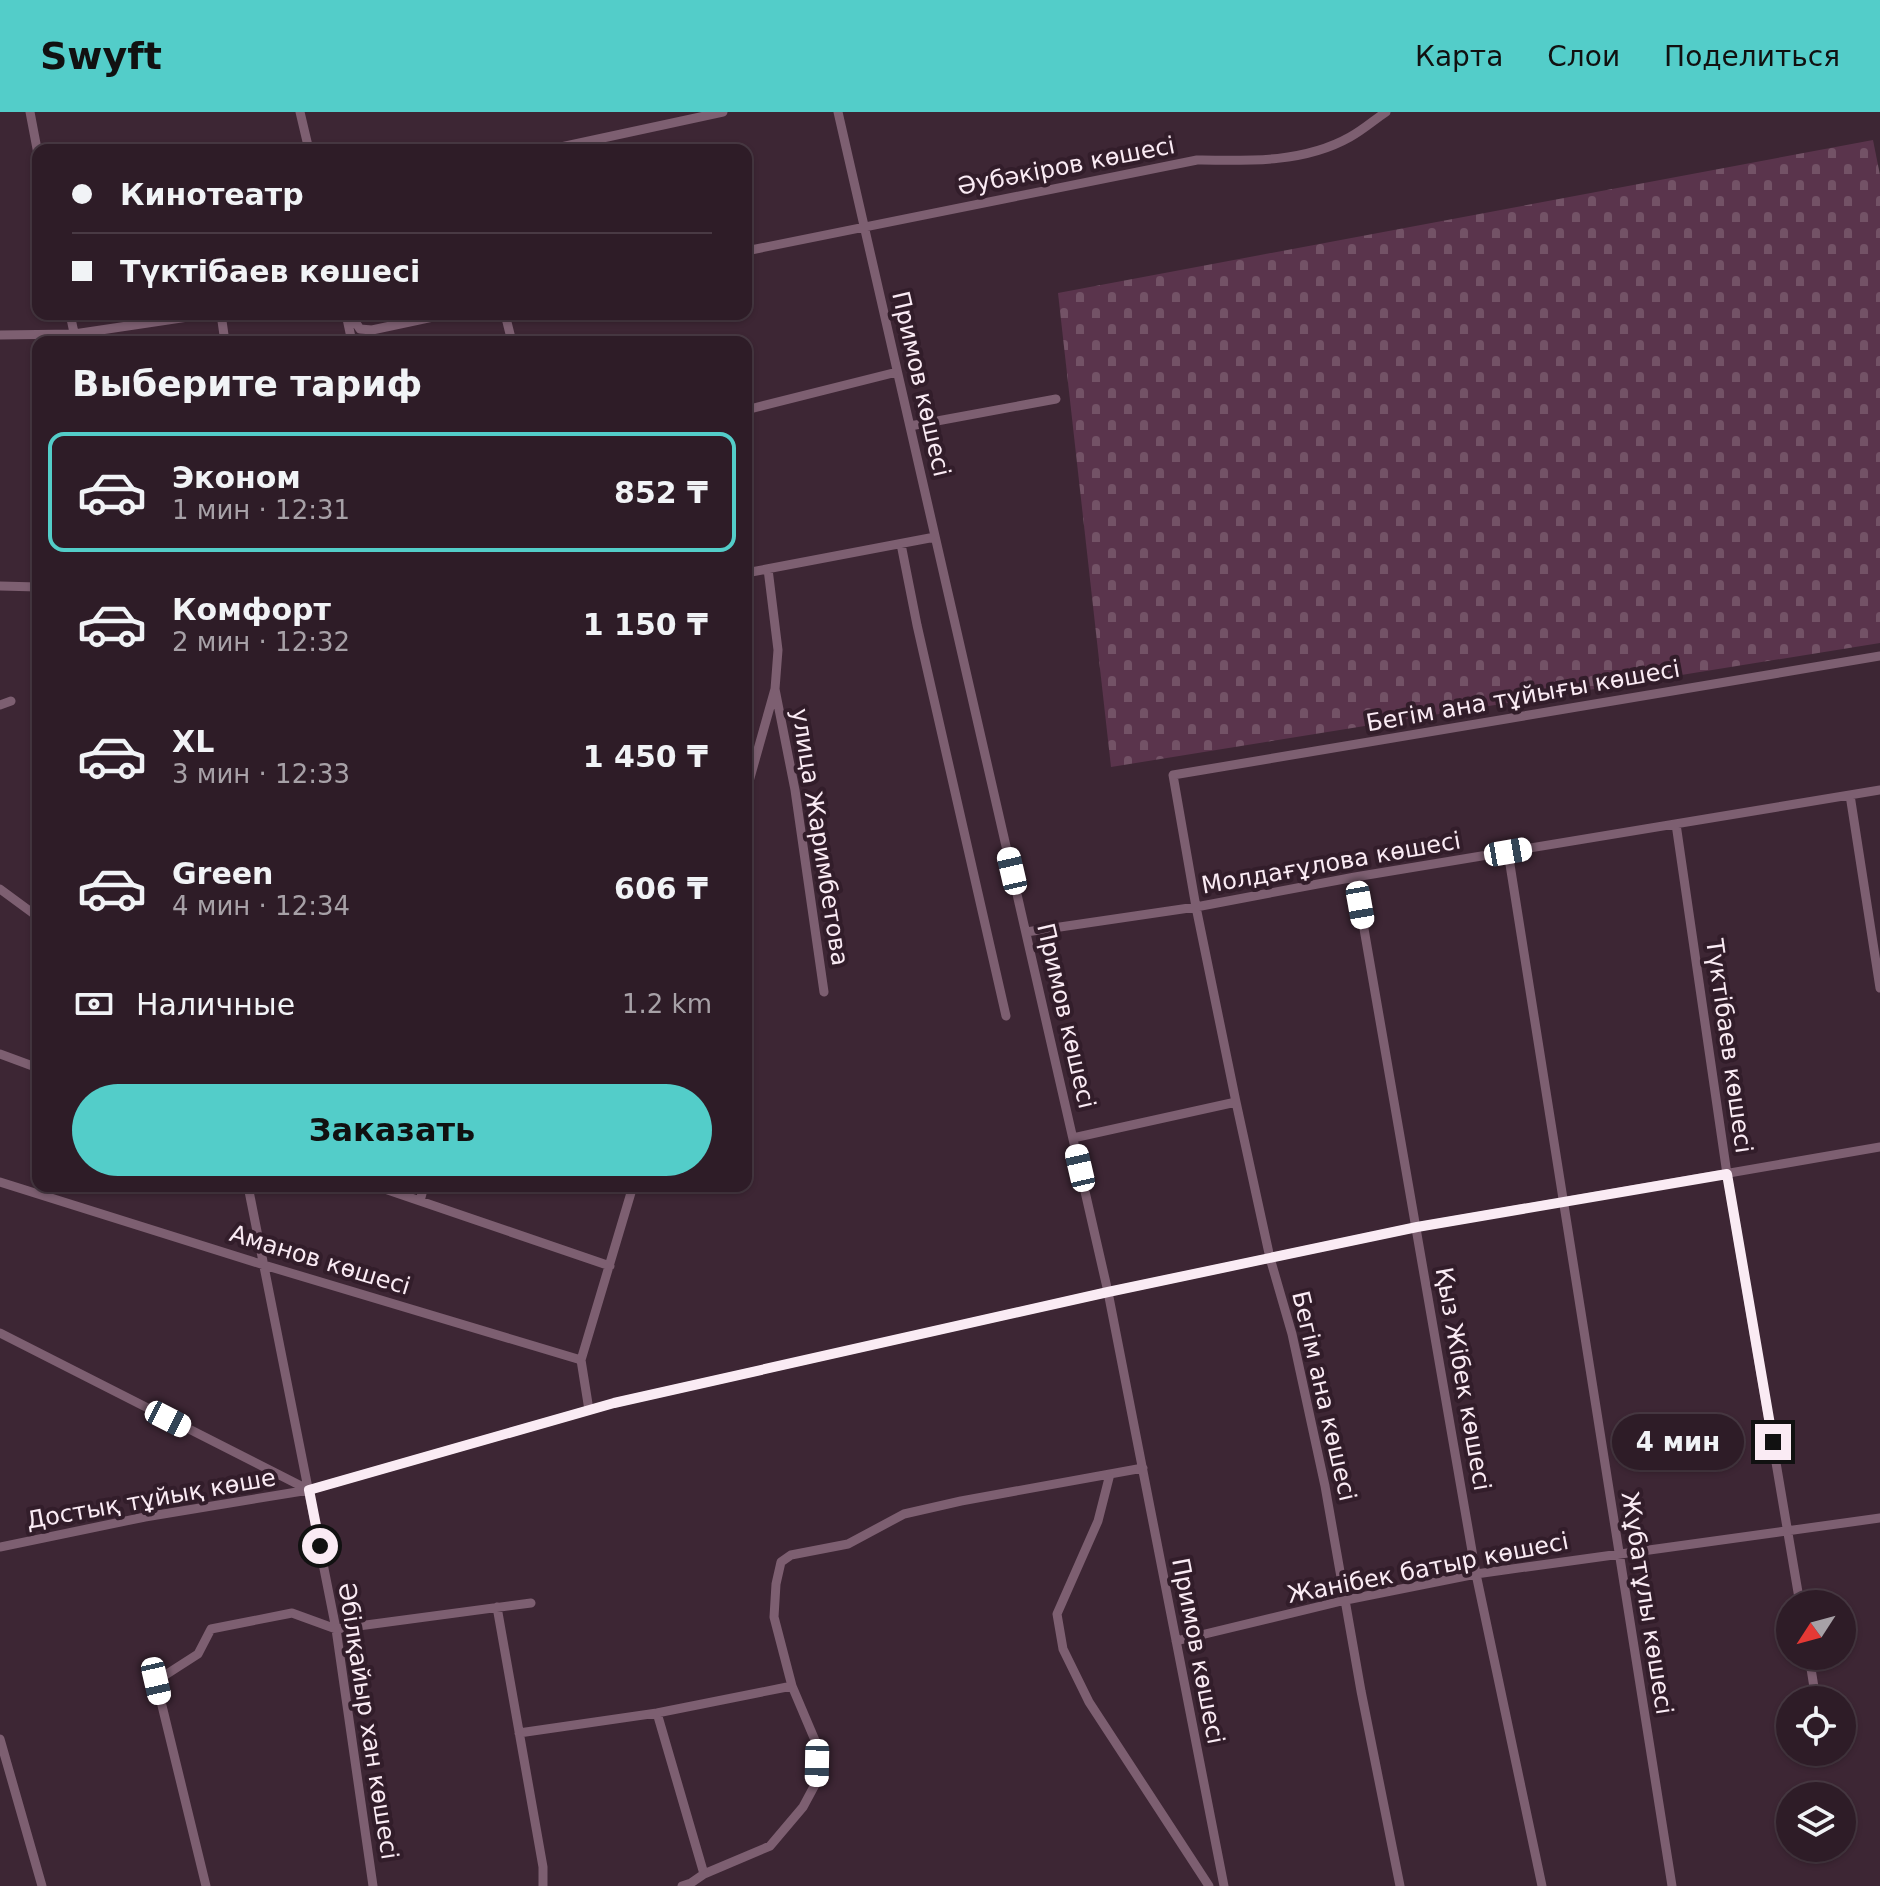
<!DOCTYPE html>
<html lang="ru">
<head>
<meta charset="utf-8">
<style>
	body { margin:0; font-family:"DejaVu Sans",sans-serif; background:#3a2933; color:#f1f3f6; height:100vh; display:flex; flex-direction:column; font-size:30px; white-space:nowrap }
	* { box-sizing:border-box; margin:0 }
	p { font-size:26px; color:#a7a1a7 }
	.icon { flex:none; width:44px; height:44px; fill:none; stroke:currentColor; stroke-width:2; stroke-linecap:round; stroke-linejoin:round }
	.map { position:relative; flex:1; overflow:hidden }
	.drawer { position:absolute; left:32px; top:224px; width:720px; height:856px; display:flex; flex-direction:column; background:#2e1c27; border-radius:16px; box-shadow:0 2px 6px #0004,0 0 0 2px #493a44 }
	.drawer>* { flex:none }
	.top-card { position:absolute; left:32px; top:32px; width:720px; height:176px; border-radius:16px; box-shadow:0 2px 6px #0004,0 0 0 2px #493a44; display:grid; align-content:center; height:176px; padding:0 40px; background:#2e1c27 }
	.needle { width:52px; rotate:234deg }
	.buttons { position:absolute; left:1776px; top:1478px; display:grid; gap:16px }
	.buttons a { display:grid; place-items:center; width:80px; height:80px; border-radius:50%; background:#2e1c27; box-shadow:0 2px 6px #0004,0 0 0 2px #493a44; font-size:40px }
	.end { position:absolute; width:36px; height:36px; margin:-18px; border:10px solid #faebf4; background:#111; box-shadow:0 0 0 4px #111 }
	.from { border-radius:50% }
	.bubble { position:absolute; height:56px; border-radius:28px; background:#2e1c27; box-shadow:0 2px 6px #0004,0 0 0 2px #493a44; font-size:26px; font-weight:700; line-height:56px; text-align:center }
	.car { position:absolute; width:24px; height:48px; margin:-24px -12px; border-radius:10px; box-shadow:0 0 6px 2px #0007; background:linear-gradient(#fff 24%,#345 0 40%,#fff 0 76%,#345 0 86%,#fff 0) }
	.top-card b { display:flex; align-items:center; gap:28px; height:76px; font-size:30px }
	.top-card b+b { border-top:2px solid #493a44 }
	.top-card i { width:20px; height:20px; background:#f1f3f6 }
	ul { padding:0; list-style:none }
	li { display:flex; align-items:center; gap:24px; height:120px; margin:0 16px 12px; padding:0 24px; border:4px solid transparent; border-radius:16px }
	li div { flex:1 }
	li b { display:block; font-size:30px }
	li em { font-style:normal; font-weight:700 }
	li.selected { border-color:#53cdc9 }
	li>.icon { width:72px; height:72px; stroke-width:1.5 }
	h2 { padding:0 40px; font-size:36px; line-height:96px }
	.pay { display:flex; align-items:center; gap:20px; height:88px; padding:0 40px; font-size:30px }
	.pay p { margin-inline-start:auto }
	.button { display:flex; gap:16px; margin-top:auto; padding:16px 40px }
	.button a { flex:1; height:92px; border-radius:48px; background:#53cdc9; color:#111; font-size:32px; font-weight:700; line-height:92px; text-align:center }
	header { display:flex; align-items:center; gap:48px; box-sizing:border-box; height:112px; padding:0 40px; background:#53cdc9; color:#111 }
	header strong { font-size:38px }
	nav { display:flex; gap:44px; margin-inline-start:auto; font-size:28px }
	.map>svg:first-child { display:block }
	.cemetery { fill:url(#cemetery-stones) }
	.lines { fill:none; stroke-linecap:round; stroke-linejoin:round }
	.minor { stroke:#7d5f71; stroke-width:9 }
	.route { stroke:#faebf4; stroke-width:10 }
	.labels { text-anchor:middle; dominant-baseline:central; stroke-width:8; stroke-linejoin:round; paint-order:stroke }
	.street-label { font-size:24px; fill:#faebf4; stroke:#321d2a }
</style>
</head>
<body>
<header>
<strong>Swyft</strong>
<nav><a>Карта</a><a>Слои</a><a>Поделиться</a></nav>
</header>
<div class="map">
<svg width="1880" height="1774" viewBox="0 0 1880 1774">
	<defs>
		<pattern id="cemetery-stones" width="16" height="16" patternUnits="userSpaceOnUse" patternTransform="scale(2)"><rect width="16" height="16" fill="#5a344c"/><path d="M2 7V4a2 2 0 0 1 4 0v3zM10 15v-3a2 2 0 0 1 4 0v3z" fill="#735266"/></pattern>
	</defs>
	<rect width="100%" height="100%" fill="#3d2634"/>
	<path class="cemetery" d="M 1873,28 L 1880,63 L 1880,531 L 1111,655 L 1058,181 Z"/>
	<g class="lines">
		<path class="minor" d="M 30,0 L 38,42
			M 300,0 L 309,38
			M 838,0 L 1108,1180 L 1224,1774
			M 547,38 L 723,0
			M 746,139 L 1197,48 C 1248,49 1304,51 1350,25 C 1363,18 1374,8 1386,0
			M 70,202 L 76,230
			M 221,202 L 225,230
			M 346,202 L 352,230
			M 350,202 L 360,217 L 372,218 L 447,202
			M 505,202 L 512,230
			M 0,223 L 74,222 L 208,202
			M 746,298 L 897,260
			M 910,314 L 1056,287
			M 901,432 L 917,513 L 1006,904
			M 746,461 L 935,425
			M 0,474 L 38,475
			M 775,577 L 795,678 L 824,880
			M 0,593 L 11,589
			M 746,680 L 775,577 L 778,538 L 768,457
			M 1850,683 L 1880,876
			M 1676,712 L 1727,1062 L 1800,1492
			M 1508,740 L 1672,1774
			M 1355,765 L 1476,1462 L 1542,1774
			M 0,777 L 38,805
			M 1026,820 L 1196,795 L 1355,765 L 1880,678
			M 0,942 L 38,956
			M 1073,1026 L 1236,990
			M 0,1070 L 264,1153 L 581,1248 L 589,1298
			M 248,1074 L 336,1517 L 373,1774
			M 376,1074 L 610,1154
			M 420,1089 L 424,1074
			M 0,1221 L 309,1378
			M 581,1248 L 633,1074
			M 1110,1362 L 1098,1409 L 1057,1502 L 1063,1537 L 1089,1590 L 1209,1774
			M 0,1435 L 145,1405 L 309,1378 L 614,1291 L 1108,1180 L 1417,1115 L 1880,1035
			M 497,1495 L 543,1755 L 543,1774
			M 1176,1529 L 1346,1488 L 1476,1462 L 1880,1406
			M 1809,1544 L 1816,1588
			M 657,1601 L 704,1762 L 691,1771 L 682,1774
			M 519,1621 L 657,1601 L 792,1574 L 774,1505 L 776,1472 L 781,1450 L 791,1443 L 848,1432 L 904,1402 L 961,1389 L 1143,1356
			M 0,1627 L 42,1774
			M 704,1762 L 770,1734 L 803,1695 L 817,1669 L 817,1633 L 792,1574
			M 206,1774 L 156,1569 L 198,1542 L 211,1517 L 292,1501 L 336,1517 L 531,1491
			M 1400,1774 L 1361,1579 L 1325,1374 L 1292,1222 L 1270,1146 L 1236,990 L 1196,795 L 1173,663 L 1880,544"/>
	</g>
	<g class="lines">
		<path class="route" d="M 320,1434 L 309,1378 L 614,1291 L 1108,1180 L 1417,1115 L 1727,1062 L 1773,1330"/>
	</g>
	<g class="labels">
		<g class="street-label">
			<text transform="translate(1066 54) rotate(-11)">Әубәкіров көшесі</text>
			<text transform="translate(921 272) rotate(77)">Примов көшесі</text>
			<text transform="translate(1523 584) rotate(-10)">Бегім ана тұйығы көшесі</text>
			<text transform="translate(820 725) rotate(81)">улица Жаримбетова</text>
			<text transform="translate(1331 751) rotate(-10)">Молдағұлова көшесі</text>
			<text transform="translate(1066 904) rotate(77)">Примов көшесі</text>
			<text transform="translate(1729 934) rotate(82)">Түктібаев көшесі</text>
			<text transform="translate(320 1148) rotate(17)">Аманов көшесі</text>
			<text transform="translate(1463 1267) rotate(80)">Қыз Жібек көшесі</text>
			<text transform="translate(1324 1284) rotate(77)">Бегім ана көшесі</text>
			<text transform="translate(151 1387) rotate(-10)">Достық тұйық көше</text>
			<text transform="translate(1428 1456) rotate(-11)">Жанібек батыр көшесі</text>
			<text transform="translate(1647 1491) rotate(81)">Жұбатұлы көшесі</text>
			<text transform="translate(1198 1539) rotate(79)">Примов көшесі</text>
			<text transform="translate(368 1609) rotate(81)">Әбілқайыр хан көшесі</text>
		</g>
	</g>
</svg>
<div class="buttons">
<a><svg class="needle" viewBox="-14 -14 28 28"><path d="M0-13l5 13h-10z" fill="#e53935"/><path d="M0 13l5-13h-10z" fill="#a7a1a7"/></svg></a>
<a><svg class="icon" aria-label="locate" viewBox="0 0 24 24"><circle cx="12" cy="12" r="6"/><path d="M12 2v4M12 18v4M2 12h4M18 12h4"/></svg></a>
<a><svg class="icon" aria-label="layers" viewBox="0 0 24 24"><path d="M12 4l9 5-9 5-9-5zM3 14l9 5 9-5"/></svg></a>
</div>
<i class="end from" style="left:320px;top:1434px"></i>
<i class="end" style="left:1773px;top:1330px"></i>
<div class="bubble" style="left:1612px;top:1302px;width:132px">4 мин</div>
<i class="car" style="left:1508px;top:740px;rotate:80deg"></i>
<i class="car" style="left:1012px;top:759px;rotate:347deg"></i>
<i class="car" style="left:1360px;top:793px;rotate:170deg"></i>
<i class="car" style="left:1080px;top:1056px;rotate:347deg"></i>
<i class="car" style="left:168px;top:1307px;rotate:117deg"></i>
<i class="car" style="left:156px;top:1569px;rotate:167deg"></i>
<i class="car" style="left:817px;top:1651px;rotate:181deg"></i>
<div class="top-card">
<b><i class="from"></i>Кинотеатр</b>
<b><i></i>Түктібаев көшесі</b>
</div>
<section class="drawer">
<h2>Выберите тариф</h2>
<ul>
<li class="selected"><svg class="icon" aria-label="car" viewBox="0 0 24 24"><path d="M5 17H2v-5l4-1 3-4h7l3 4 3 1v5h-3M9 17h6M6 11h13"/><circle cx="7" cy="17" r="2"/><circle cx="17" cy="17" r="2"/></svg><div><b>Эконом</b><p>1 мин · 12:31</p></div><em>852 ₸</em></li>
<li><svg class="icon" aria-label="car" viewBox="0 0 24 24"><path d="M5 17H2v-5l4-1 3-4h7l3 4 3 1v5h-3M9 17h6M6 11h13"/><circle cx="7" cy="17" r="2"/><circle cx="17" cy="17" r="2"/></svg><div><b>Комфорт</b><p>2 мин · 12:32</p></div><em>1 150 ₸</em></li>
<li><svg class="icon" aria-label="car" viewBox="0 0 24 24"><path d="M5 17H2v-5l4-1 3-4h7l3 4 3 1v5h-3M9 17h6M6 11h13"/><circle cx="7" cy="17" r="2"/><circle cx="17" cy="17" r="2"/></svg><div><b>XL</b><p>3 мин · 12:33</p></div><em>1 450 ₸</em></li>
<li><svg class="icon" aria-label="car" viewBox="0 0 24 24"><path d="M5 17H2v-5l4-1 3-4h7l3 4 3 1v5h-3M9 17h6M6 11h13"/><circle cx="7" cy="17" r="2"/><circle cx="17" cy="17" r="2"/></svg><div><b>Green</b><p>4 мин · 12:34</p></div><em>606 ₸</em></li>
</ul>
<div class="pay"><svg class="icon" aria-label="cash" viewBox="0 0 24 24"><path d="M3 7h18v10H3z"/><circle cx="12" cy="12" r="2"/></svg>Наличные<p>1.2 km</p></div>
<div class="button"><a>Заказать</a></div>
</section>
</div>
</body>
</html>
